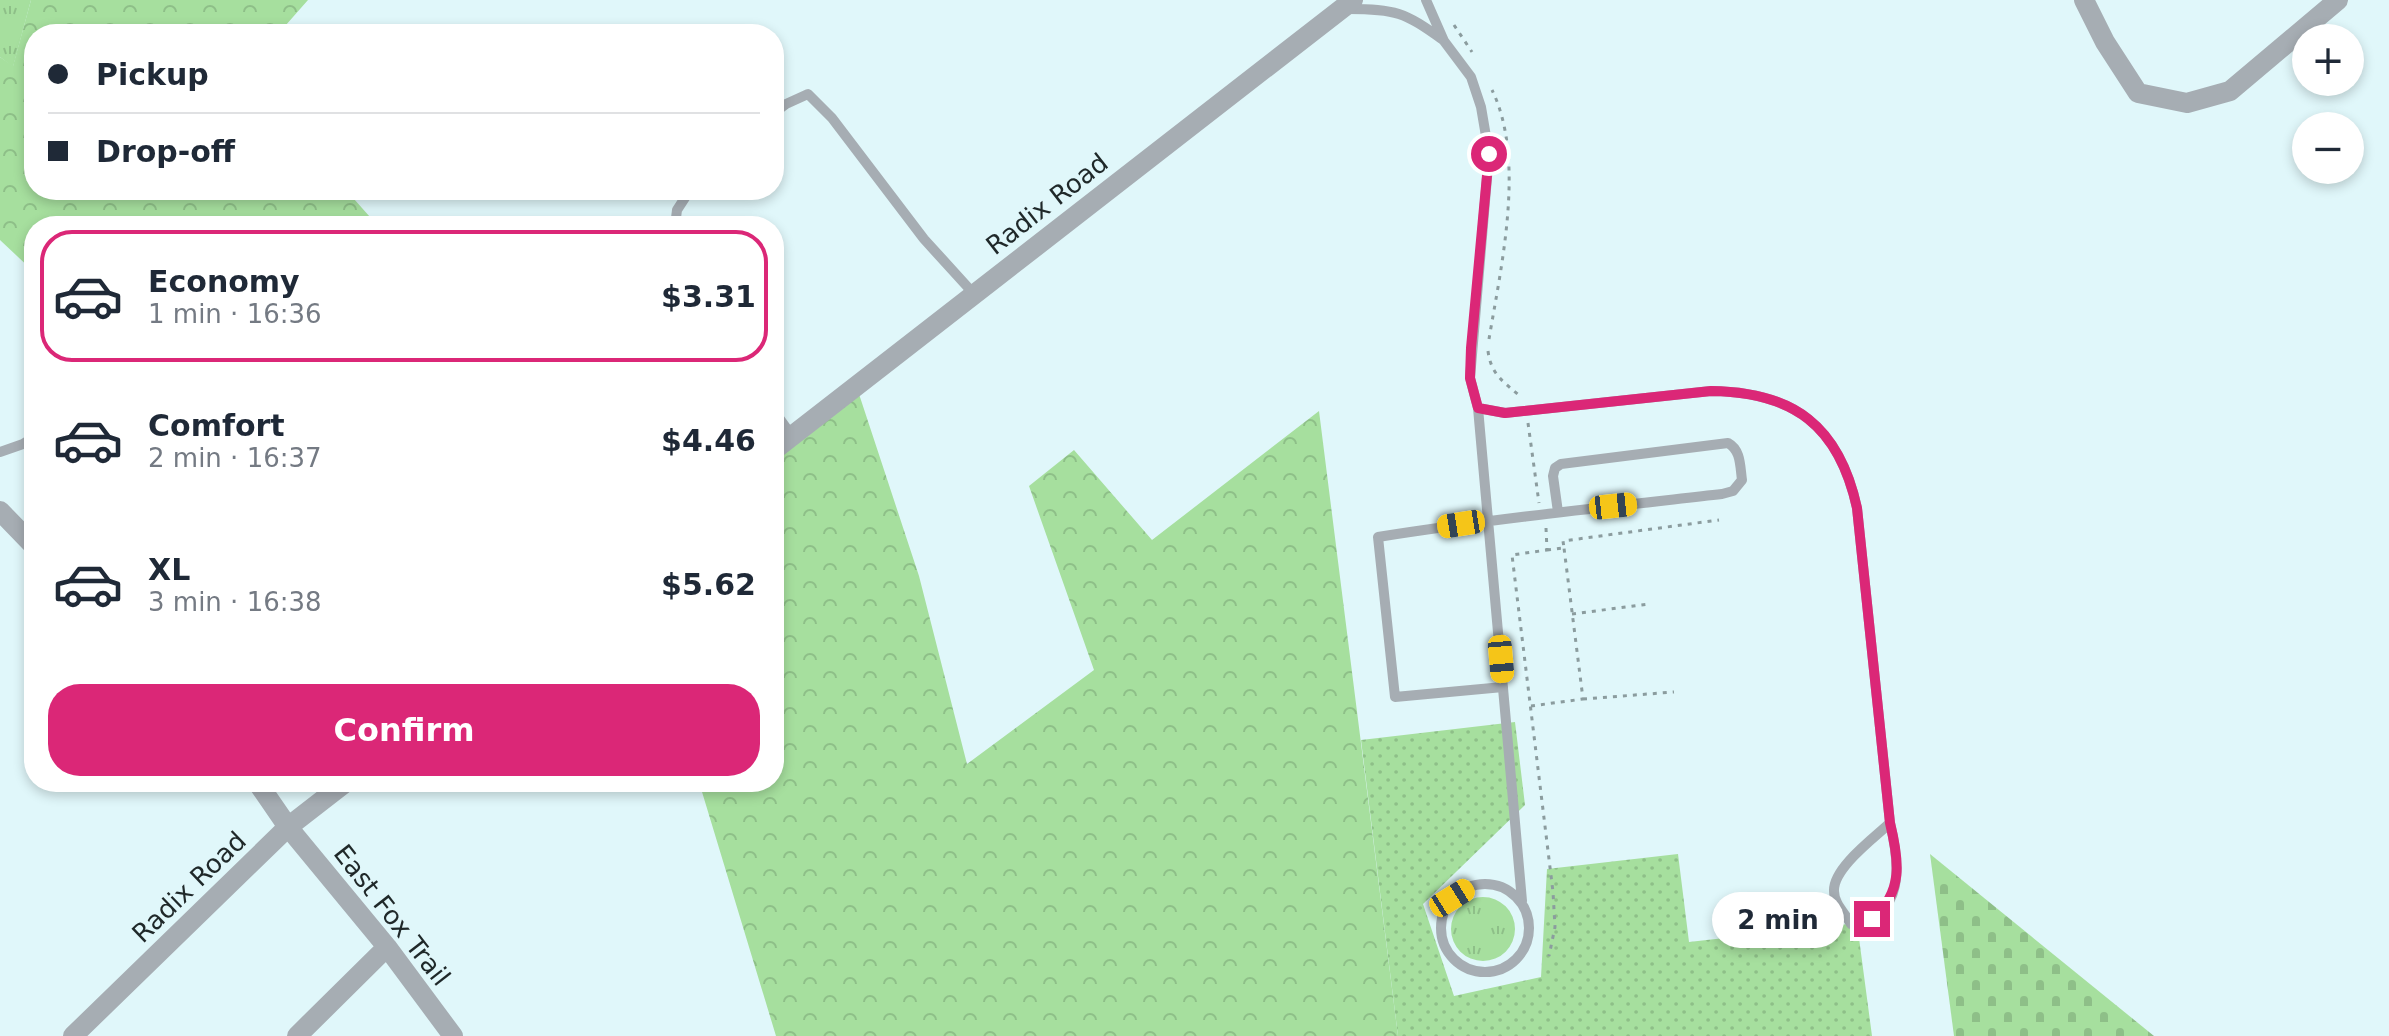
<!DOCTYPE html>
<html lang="en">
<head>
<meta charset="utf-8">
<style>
	body { margin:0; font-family:"DejaVu Sans",sans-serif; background:#f6f6f7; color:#1f2937; height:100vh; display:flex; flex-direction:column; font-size:30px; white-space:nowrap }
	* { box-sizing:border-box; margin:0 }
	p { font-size:26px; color:#747a83 }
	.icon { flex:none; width:44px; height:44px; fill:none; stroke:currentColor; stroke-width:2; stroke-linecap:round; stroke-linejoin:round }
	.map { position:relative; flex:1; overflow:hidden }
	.panel { position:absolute; left:24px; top:216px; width:760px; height:576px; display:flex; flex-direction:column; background:#fff; border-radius:32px; box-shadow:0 4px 12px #0003 }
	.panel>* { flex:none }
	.top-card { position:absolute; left:24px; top:24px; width:760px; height:176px; border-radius:32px; box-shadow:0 4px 12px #0003; display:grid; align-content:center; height:176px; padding:0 24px; background:#fff }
	.buttons { position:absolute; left:2292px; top:24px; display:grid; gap:16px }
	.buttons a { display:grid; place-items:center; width:72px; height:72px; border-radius:50%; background:#fff; box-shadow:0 4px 12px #0003; font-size:40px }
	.end { position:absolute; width:36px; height:36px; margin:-18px; border:10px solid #db2777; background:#fff; box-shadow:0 0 0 4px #fff }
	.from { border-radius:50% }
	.bubble { position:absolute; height:56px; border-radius:28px; background:#fff; box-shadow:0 4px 12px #0003; font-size:26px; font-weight:700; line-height:56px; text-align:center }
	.car { position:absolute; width:24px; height:48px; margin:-24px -12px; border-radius:10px; box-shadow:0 0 6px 2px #0007; background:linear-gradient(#f5c518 24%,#345 0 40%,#f5c518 0 76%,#345 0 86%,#f5c518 0) }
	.top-card b { display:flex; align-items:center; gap:28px; height:76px; font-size:30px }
	.top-card b+b { border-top:2px solid #e0e1e3 }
	.top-card i { width:20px; height:20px; background:#1f2937 }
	ul { padding:14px 0 0; list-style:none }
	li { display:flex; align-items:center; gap:24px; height:132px; margin:0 16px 12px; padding:0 8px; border:4px solid transparent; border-radius:32px }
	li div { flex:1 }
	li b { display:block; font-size:30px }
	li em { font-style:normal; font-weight:700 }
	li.active { border-color:#db2777 }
	li>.icon { width:72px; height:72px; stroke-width:1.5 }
	.action { display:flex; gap:16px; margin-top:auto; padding:16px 24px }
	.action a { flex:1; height:92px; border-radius:32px; background:#db2777; color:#fff; font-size:32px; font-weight:700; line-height:92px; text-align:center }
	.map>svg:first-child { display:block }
	.grass { fill:url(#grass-tufts) }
	.forest { fill:url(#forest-crowns) }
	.cemetery { fill:url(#cemetery-stones) }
	.park { fill:url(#park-dots) }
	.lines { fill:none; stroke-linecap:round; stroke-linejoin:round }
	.path { stroke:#8b9c9e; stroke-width:3; stroke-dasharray:4 6; stroke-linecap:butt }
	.lane { stroke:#a6adb3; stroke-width:10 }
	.street { stroke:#a6adb3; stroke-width:20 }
	.route { stroke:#db2777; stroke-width:10 }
	.labels { text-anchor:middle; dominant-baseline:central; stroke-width:6; stroke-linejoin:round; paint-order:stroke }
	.street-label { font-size:26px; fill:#1f2829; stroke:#e0f7fa }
</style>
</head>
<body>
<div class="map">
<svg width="2389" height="1036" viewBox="0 0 2389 1036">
	<defs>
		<pattern id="grass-tufts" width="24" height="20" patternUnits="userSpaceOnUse" patternTransform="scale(2)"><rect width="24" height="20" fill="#a6df9e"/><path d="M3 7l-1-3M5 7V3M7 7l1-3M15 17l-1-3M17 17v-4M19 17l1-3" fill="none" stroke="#8ebf88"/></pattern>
		<pattern id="forest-crowns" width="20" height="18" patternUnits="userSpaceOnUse" patternTransform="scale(2)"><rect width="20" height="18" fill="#a6df9e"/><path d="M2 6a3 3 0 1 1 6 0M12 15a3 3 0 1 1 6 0" fill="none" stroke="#8ebf88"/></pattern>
		<pattern id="cemetery-stones" width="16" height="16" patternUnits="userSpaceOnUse" patternTransform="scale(2)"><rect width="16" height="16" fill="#a6df9e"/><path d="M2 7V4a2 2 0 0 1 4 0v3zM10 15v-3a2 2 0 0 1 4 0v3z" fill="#8ebf88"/></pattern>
		<pattern id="park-dots" width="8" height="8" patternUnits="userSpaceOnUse" patternTransform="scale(2)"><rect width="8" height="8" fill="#a6df9e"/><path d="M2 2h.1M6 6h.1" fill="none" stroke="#8ebf88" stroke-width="1.8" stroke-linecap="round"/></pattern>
	</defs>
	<rect width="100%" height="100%" fill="#e0f7fa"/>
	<path class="grass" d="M 0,0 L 31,0 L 13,67 L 0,57 Z
		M1451 929a32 32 0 1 1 64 0a32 32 0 1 1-64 0Z"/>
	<path class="forest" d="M 31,0 L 308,0 L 278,34 L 34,34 L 34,190 L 346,190 L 378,226 L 34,226 L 34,272 L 0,240 L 0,57 L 13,66 Z
		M 858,391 L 919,576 L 967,764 L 1094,670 L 1029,486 L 1074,450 L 1152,540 L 1319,411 L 1398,1036 L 776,1036 L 699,782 L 774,782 L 774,742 L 782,739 L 774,713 L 774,457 Z"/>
	<path class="cemetery" d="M 1930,854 L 2154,1036 L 1954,1036 Z"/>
	<path class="park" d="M 1515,722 L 1525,805 L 1423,904 L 1454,996 L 1541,977 L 1547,869 L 1678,854 L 1689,942 L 1857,923 L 1872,1036 L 1398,1036 L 1361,740 Z"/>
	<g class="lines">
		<path class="path" d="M 1454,25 L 1472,52
			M 1489,339 C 1501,267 1526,159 1492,90
			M 1488,351 C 1491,375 1504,382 1521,397
			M 1528,423 L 1539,503
			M 1546,528 L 1547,550 L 1512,555 L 1553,892 L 1555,927 L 1549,956
			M 1547,550 L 1564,548 L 1563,541 L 1719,520
			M 1572,614 L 1649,604
			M 1583,699 L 1674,692
			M 1531,706 L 1583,699 L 1564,548"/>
		<path class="lane" d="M 1426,0 L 1444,41 L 1471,77 L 1481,107 L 1489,154 L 1470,378 L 1478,408 L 1522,901
			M 1348,9 C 1396,9 1404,12 1443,40
			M 774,113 L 786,104 L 808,94 L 832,118 L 924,239 L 974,294
			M 675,226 L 677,210 L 690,190
			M 1478,408 L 1505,413 L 1711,391 C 1794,392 1839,426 1857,508 L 1890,823 C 1874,838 1833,868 1834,891 C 1834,904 1845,913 1851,924 C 1906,916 1900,864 1890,823
			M 774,411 L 792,436
			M 0,452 L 23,444 L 34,437
			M 1503,687 L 1395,697 L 1378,537 C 1492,519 1607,507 1722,494 L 1733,491 L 1742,480 C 1740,466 1741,450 1728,443 L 1561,464 L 1555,468 L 1553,476 L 1558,512
			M1441 928a44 44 0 1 1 88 0a44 44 0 1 1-88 0Z"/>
		<path class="street" d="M 2084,0 L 2105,42 L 2138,93 L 2187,103 L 2230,91 L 2338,0
			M 774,450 L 1353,0
			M 0,511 L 34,546
			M 257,782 L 288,827 L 387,947 L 453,1036
			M 73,1036 L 288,827 L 346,782
			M 297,1036 L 387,947"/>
	</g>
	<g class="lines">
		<path class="route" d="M 1489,154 L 1471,348 L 1470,378 L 1478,408 L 1505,413 L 1711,391 C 1794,392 1839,426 1857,508 L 1890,823 C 1899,860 1904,892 1872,919"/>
	</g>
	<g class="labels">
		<g class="street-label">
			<text transform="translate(1047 204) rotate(-38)">Radix Road</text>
			<text transform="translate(189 887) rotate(-44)">Radix Road</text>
			<text transform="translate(392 915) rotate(52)">East Fox Trail</text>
		</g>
	</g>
</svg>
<div class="buttons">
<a>+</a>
<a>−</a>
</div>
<i class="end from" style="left:1489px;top:154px"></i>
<i class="end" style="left:1872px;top:919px"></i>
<div class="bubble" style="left:1712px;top:892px;width:132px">2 min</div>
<i class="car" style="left:1613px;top:506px;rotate:84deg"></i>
<i class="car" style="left:1461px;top:524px;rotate:261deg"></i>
<i class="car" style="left:1501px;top:659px;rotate:175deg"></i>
<i class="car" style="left:1452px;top:898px;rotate:58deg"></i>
<div class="top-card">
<b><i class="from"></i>Pickup</b>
<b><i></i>Drop-off</b>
</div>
<section class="panel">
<ul>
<li class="active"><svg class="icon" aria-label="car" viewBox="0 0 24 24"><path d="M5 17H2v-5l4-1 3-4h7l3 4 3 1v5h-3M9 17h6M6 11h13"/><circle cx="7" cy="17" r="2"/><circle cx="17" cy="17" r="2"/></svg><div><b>Economy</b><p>1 min · 16:36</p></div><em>$3.31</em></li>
<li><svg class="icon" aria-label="car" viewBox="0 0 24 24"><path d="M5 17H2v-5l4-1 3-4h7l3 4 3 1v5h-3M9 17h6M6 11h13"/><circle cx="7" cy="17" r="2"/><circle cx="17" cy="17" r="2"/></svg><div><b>Comfort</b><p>2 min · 16:37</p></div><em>$4.46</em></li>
<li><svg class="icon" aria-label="car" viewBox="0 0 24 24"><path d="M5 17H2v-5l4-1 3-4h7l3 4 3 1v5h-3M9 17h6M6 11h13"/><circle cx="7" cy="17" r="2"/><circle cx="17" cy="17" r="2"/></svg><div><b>XL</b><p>3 min · 16:38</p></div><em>$5.62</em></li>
</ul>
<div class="action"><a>Confirm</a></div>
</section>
</div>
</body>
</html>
